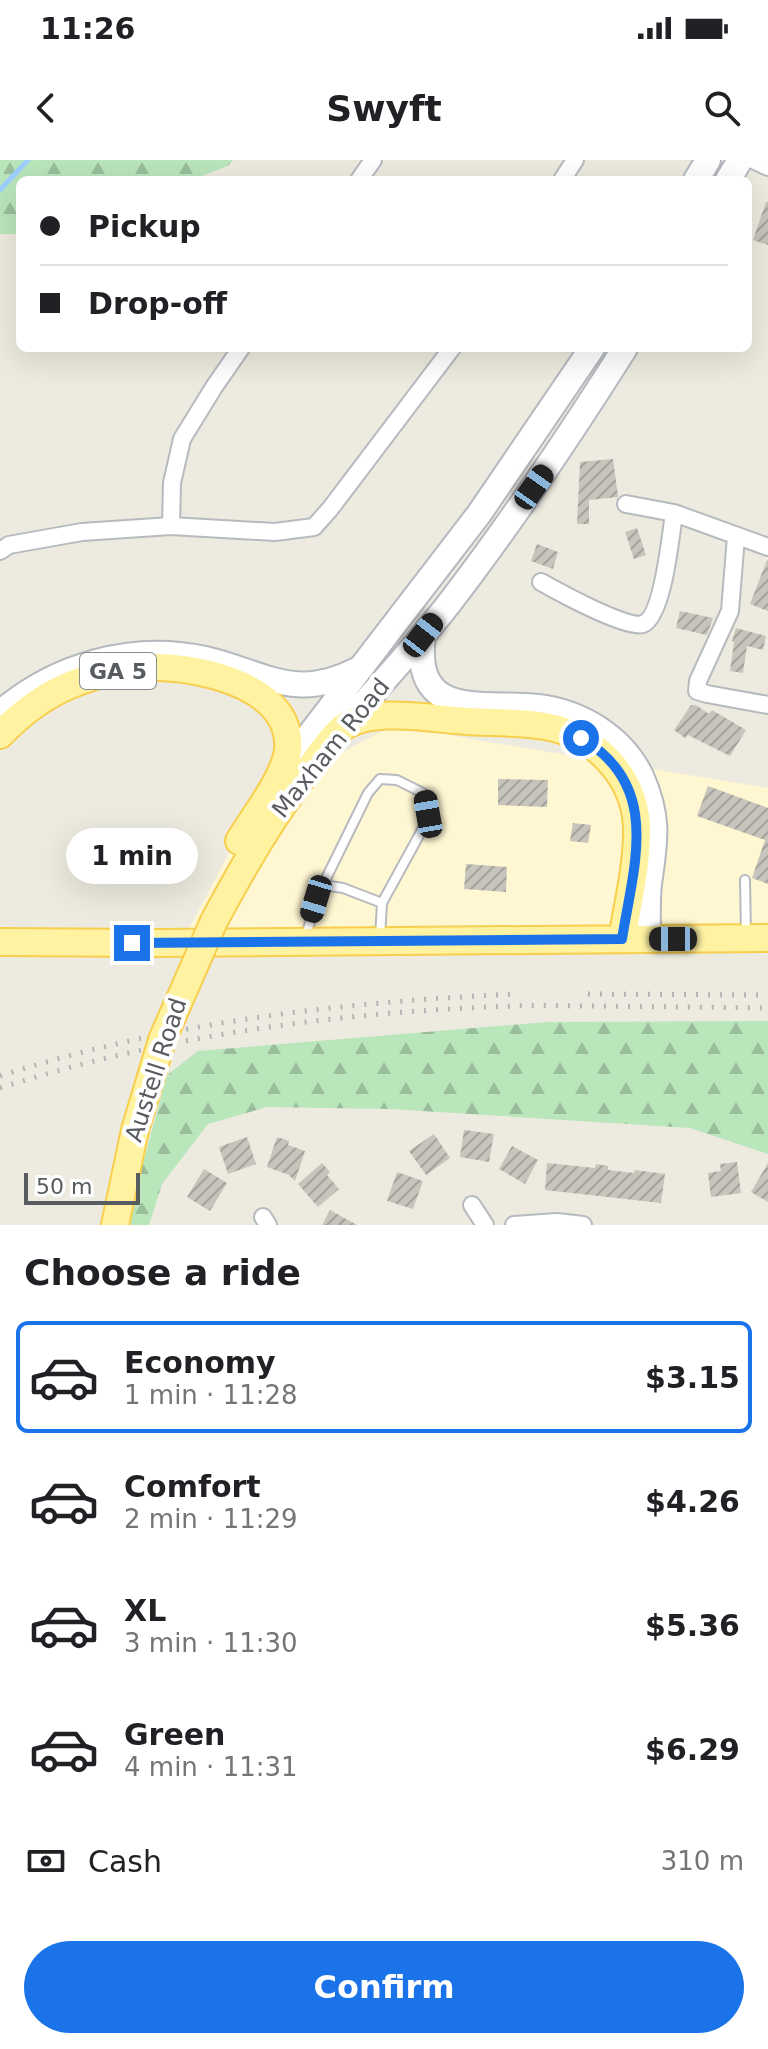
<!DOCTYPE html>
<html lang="en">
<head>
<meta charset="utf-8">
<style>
	body { margin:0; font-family:"DejaVu Sans",sans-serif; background:#f2f2f2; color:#202124; height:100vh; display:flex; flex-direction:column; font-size:30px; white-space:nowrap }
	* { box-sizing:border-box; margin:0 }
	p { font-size:26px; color:#757577 }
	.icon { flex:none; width:44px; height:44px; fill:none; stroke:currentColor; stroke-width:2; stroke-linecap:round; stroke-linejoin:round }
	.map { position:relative; height:1065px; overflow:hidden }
	.side { display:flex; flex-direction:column; background:#fff; flex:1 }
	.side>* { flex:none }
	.banner { position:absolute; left:16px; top:16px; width:736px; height:176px; border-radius:12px; box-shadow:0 8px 32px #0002; display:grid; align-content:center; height:176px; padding:0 24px; background:#fff }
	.scale { position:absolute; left:24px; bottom:20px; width:116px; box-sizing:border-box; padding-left:8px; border:4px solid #585c61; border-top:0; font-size:22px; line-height:28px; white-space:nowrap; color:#585c61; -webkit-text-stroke:6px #fff; paint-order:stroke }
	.end { position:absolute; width:36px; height:36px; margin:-18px; border:10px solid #1a73e8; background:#fff; box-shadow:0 0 0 4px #fff }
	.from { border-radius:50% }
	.bubble { position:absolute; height:56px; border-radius:28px; background:#fff; box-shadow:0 8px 32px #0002; font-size:26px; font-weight:600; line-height:56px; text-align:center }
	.car { position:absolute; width:24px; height:48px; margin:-24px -12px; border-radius:10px; box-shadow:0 0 6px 2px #0007; background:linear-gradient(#222 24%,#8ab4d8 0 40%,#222 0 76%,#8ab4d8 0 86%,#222 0) }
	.banner b { display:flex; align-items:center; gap:28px; height:76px; font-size:30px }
	.banner b+b { border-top:2px solid #e0e0e0 }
	.banner i { width:20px; height:20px; background:#202124 }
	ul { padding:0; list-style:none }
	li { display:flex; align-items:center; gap:24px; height:112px; margin:0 16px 12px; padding:0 8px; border:4px solid transparent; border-radius:12px }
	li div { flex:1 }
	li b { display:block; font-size:30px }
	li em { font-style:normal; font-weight:600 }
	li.on { border-color:#1a73e8 }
	li>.icon { width:72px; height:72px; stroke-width:1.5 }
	h2 { padding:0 24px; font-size:36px; line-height:96px }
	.pay { display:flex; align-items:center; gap:20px; height:88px; padding:0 24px; font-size:30px }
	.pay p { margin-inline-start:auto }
	.cta { display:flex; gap:16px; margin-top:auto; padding:16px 24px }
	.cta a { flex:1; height:92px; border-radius:48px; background:#1a73e8; color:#fff; font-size:32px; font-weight:600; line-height:92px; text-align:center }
	.status { display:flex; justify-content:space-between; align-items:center; height:56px; padding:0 40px; background:#fff; direction:ltr }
	.status svg { height:22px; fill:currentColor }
	header { display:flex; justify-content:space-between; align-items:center; height:104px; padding:0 24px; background:#fff; font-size:36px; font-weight:600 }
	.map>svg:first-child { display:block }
	.commercial { fill:#fff6d2 }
	.forest { fill:url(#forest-firs) }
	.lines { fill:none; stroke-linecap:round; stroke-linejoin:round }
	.stream { stroke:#9dd0ff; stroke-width:5 }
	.building { fill:url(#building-hatch) }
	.lane-casing { stroke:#b7babf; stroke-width:12 }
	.street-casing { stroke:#b7babf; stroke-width:20 }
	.secondary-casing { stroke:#b5b9bf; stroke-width:28 }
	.primary-casing { stroke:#f8ce4d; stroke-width:30 }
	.lane { stroke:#fff; stroke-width:8 }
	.street { stroke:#fff; stroke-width:16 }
	.secondary { stroke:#fff; stroke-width:24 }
	.primary { stroke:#fff3a2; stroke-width:26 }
	.rail { stroke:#b3b4b4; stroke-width:5; stroke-dasharray:2 10; stroke-linecap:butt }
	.primary-bridge-casing { stroke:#f8ce4d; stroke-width:30; stroke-linecap:butt }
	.primary-bridge { stroke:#fff3a2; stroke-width:26 }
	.route { stroke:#1a73e8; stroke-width:10 }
	.labels { text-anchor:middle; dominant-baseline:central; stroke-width:8; stroke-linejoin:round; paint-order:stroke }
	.shield { fill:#fff; stroke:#8a8d90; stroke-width:2 }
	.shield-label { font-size:22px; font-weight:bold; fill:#585c61 }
	.street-label { font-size:24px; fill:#585c61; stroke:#fff }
</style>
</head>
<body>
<div class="status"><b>11:26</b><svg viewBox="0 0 49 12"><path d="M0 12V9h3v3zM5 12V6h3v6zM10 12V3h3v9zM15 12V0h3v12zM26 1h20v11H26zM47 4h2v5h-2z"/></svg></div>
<header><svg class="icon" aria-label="back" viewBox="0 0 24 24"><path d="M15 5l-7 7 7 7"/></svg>Swyft<svg class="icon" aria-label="search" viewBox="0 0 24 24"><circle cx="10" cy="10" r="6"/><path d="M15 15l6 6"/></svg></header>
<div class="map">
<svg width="768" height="1065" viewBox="0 0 768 1065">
	<defs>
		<pattern id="forest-firs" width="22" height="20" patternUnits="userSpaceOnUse" patternTransform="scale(2)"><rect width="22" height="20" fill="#bae6bc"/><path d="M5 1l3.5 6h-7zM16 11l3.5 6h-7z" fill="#9abe9c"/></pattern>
		<pattern id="building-hatch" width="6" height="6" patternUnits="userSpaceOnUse" patternTransform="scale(2)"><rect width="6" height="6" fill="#c7c4bc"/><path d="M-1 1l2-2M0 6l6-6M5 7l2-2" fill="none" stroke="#a4a29c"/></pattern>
	</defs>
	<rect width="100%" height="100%" fill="#edeadf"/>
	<path class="commercial" d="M 404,559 L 459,577 L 768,628 L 768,783 L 176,794 L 257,639 Z"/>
	<path class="forest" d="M 0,0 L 233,0 L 228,6 L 191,20 L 20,20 L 20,74 L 0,74 Z
		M 768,861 L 768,994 L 690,968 L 390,949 L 267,947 L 208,964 L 162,1024 L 149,1065 L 126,1065 L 167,915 L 198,891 L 547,862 Z"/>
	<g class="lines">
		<path class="stream" d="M 0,30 L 28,0"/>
	</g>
	<path class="building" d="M 766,42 L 768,42 L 768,85 L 753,80 Z
		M 613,299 L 618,337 L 589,340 L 589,364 L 577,364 L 580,302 Z
		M 637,368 L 646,395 L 634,399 L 625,372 Z
		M 537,384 L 558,392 L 553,409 L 531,401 Z
		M 767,400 L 768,400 L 768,451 L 750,444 Z
		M 680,451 L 713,458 L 707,475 L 676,468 Z
		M 736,468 L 766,476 L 763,490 L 747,486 L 743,513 L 730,511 L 734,482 L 732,481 Z
		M 691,545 L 696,545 L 709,554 L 712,550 L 746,570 L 730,596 L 688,575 L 685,578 L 674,570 Z
		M 498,619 L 548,620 L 547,647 L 498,645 Z
		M 708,626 L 768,648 L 768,724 L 752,718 L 765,680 L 697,656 Z
		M 573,663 L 591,665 L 588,683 L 570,681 Z
		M 466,704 L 507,707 L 506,732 L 464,729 Z
		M 464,970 L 494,974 L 489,1002 L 460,997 Z
		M 434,974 L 450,998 L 426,1015 L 409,991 Z
		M 247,977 L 256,1004 L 228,1014 L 219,987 Z
		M 277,977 L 289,981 L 288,985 L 305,991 L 295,1021 L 289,1015 L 267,1007 Z
		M 512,986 L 538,1000 L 525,1024 L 499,1009 Z
		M 737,1002 L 741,1033 L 711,1037 L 708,1013 L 721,1011 L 720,1004 Z
		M 322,1003 L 330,1012 L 327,1015 L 339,1029 L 318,1047 L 298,1024 Z
		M 547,1003 L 595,1008 L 596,1004 L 608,1006 L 608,1010 L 634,1013 L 635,1010 L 665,1014 L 661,1043 L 545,1030 Z
		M 768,1003 L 768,1042 L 751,1032 Z
		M 204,1009 L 227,1023 L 210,1051 L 187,1037 Z
		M 397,1012 L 423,1021 L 413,1049 L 387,1041 Z
		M 330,1050 L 357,1065 L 322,1065 Z"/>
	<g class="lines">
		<defs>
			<path id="lane" d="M 745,720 L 746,774
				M 323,725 L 343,728 L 382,743
				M 306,777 L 316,739 L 368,633 L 380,619 L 397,620 L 425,634 L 428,654 L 422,670 L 382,743 L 380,777"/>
			<path id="street" d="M 753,0 L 768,7
				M 359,20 L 373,0
				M 562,20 L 575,0
				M 241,188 L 214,227 L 182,279 L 172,323 L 171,366 L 275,372 L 314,367 L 330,349 L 452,188
				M 626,344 L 674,353 L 768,387
				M 736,377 L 730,451 L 698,521 L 697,531 L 707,534 L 768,545
				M 0,391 L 9,385 L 82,372 L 171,366
				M 541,422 C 557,431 628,470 643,464 C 663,456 671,374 674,353
				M 472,1045 L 485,1065
				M 263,1057 L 268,1065
				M 514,1065 L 557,1062 L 583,1065"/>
			<path id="secondary" d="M 696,20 L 708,0
				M 728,20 L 740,0
				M 423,475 C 412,561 481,541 538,547 C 581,552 622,577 641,616 C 660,658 655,681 649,724 C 647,742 648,761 648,779
				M 0,553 C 56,505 132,483 205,499 C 265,513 295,542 357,510
				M 343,567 C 379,526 417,485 451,441 C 513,360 570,275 625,188
				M 284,608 L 479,354 L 592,188"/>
			<path id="primary" d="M 0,575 C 21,553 46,534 75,523 C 100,513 131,506 158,507 C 206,508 293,528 288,590 C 285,617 254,656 239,681
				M 214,761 C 243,707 273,655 311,606 C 320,594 330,579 341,569 C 366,548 424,557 454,560 C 484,563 515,561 545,566 C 596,575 637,618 637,671 C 637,707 628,744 622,779
				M 0,782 L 157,783 L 768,778
				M 115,1065 L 135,970"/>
		</defs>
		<use href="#lane" class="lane-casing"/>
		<use href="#street" class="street-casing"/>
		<use href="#secondary" class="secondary-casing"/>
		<use href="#primary" class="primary-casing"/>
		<use href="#lane" class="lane"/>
		<use href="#street" class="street"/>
		<use href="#secondary" class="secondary"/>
		<use href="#primary" class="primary"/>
		<path class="rail" d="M 588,834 L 768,835
			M 0,916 C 167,862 342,842 516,834
			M 0,928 C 165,875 340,852 513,846 C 541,845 570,846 598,846 C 655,847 711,847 768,848"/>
		<defs>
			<path id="primary-bridge" d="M 135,970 L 162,880 L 214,761"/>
		</defs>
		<use href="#primary-bridge" class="primary-bridge-casing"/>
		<use href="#primary-bridge" class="primary-bridge"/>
	</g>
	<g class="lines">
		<path class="route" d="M 132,783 L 622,779 C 634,704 662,625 581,578"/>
	</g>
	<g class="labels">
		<rect class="shield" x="80" y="493" width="76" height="36" rx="6"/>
		<g class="shield-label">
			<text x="118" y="511">GA 5</text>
		</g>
		<g class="street-label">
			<text transform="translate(331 588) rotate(-51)">Maxham Road</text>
			<text transform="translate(156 910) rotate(-72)">Austell Road</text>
		</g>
	</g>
</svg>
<div class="scale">50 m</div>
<i class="end from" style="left:581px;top:578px"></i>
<i class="end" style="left:132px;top:783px"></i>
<div class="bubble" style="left:66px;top:668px;width:132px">1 min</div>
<i class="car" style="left:534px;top:327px;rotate:35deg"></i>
<i class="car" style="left:423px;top:475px;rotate:38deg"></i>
<i class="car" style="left:428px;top:654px;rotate:350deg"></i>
<i class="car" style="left:316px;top:739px;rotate:197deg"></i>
<i class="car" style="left:673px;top:779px;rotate:270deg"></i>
<div class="banner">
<b><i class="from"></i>Pickup</b>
<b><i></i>Drop-off</b>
</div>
</div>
<section class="side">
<h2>Choose a ride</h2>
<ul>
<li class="on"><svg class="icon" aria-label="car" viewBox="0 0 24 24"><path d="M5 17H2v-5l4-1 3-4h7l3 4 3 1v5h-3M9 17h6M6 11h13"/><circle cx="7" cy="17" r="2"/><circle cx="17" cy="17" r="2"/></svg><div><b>Economy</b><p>1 min · 11:28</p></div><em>$3.15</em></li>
<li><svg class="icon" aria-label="car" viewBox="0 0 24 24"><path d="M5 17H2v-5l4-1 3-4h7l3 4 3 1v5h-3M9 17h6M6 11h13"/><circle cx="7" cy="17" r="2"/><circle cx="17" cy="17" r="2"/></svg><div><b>Comfort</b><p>2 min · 11:29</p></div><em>$4.26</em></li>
<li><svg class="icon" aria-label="car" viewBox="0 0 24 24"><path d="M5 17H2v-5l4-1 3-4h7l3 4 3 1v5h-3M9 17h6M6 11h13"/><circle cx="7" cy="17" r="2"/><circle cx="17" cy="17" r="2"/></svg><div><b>XL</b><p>3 min · 11:30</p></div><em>$5.36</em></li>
<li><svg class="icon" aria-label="car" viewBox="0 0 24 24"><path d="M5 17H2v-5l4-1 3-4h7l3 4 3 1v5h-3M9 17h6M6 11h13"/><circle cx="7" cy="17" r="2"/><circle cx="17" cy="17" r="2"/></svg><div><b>Green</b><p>4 min · 11:31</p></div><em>$6.29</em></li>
</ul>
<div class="pay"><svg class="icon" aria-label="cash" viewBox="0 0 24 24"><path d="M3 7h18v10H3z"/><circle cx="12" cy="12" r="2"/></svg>Cash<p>310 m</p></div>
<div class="cta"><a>Confirm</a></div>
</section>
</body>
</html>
